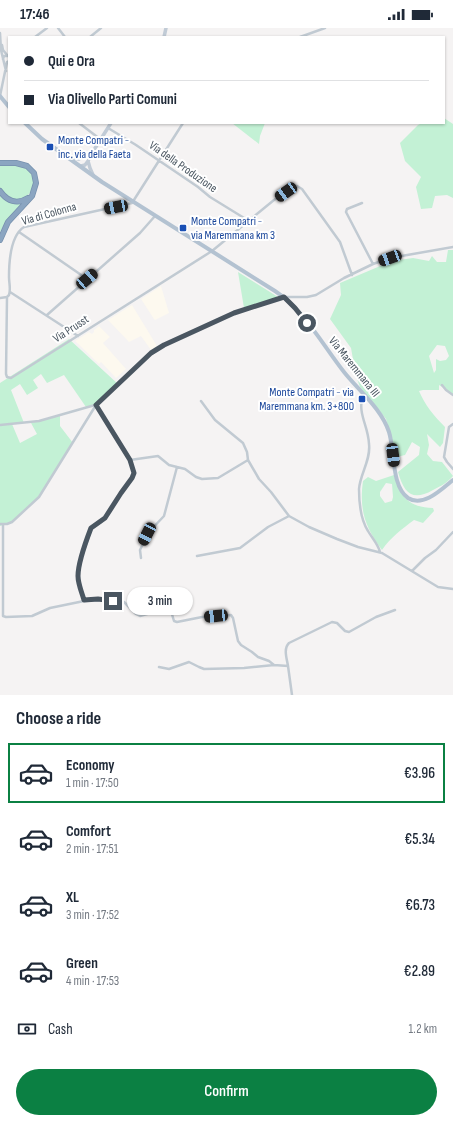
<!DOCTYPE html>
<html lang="en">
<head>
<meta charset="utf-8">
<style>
	body { margin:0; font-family:"Sofia Sans Condensed",sans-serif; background:#f6f6f7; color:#1f2937; height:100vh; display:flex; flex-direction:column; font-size:15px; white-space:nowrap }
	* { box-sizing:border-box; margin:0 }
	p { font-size:13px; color:#747a83 }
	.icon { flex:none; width:22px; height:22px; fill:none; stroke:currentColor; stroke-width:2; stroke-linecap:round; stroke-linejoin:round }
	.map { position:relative; height:667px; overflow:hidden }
	.panel { display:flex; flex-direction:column; background:#fff; flex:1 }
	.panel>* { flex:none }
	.banner { position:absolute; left:8px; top:8px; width:437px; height:88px; border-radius:0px; box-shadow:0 1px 3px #0004; display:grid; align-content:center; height:88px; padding:0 16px; background:#fff }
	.end { position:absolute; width:18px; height:18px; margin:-9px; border:5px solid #4a5661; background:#fff; box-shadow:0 0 0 2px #fff }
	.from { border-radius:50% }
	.bubble { position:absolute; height:28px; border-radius:14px; background:#fff; box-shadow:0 1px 3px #0004; font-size:13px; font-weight:600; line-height:28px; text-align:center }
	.car { position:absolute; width:12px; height:24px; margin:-12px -6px; border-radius:5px; box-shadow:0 0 3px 1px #0007; background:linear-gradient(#222 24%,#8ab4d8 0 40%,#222 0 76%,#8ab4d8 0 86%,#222 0) }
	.banner b { display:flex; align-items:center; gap:14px; height:38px; font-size:15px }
	.banner b+b { border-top:1px solid #e0e1e3 }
	.banner i { width:10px; height:10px; background:#1f2937 }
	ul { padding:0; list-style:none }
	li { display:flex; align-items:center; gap:12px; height:60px; margin:0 8px 6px; padding:0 8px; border:2px solid transparent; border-radius:0px }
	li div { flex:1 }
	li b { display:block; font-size:15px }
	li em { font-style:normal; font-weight:600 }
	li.selected { border-color:#0b8043 }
	li>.icon { width:36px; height:36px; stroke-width:1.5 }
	h2 { padding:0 16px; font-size:18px; line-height:48px }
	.pay { display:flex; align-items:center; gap:10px; height:44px; padding:0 16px; font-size:15px }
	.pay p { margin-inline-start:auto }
	.action { display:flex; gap:8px; margin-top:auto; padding:8px 16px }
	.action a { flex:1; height:46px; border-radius:24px; background:#0b8043; color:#fff; font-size:16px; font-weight:600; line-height:46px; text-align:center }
	.status { display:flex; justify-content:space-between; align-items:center; height:28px; padding:0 20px; background:#fff; direction:ltr }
	.status svg { height:11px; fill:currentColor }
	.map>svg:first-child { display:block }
	.commercial { fill:#fdf9ef }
	.green { fill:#c3f1d5; fill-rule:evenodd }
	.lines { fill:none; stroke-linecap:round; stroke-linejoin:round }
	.highway-casing { stroke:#7690ad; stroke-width:6 }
	.street { stroke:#c1cad2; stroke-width:2.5 }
	.secondary { stroke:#c1cbd6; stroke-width:3.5 }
	.primary { stroke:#b3c2d1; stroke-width:4 }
	.highway { stroke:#8ba5c1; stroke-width:4.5 }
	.route { stroke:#4a5661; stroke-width:5 }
	.transit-dot { fill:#1a4fb4; stroke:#fff; stroke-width:1.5 }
	.labels { text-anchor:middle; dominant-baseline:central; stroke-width:4; stroke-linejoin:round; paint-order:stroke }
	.transit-label { font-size:12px; fill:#164399; stroke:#fff; text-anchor:start }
	.street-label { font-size:12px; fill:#4a5661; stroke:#fff }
</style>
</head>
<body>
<div class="status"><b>17:46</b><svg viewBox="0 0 49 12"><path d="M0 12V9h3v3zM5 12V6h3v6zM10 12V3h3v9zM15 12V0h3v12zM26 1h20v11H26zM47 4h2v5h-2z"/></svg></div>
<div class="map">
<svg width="453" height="667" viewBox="0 0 453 667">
	<rect width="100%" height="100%" fill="#f5f3f3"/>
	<path class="commercial" d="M 161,258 L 169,285 L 155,292 L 154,291 L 141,271 Z
		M 132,277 L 157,318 L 151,322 L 141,308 L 129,314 L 108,292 Z
		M 99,298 L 110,309 L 103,315 L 126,341 L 116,350 L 101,334 L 99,336 L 75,313 L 89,304 L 92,306 L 94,304 L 94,302 Z"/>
	<path class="green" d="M 444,90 L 453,96 L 453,170 L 447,167 L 435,168 L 432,180 L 421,181 L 416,159 L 421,149 L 405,133 L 400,115 L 418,97 L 422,95 L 444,95 Z
		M 232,95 L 265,95 L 260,108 L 259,116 Z
		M 17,137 C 47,144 31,180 9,170 C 6,169 3,164 0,161 L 0,138 Z
		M 0,166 L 21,176 L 6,193 L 0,204 Z
		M 448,222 L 453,222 L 453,366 L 439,357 L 439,362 L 423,362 L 419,363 C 425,377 434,388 445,399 L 443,415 L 440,419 L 427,406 L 429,417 L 427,426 L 433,433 L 442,434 L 453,448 C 447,455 441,458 433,462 C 412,474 404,465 398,444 L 419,427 L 420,419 L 412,414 L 405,427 L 397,429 L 386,391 L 360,359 L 356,348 L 351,320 L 330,291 L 341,267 L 340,255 L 392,233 L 413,230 L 429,233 L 432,228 L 437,234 L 446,234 ZM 437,317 L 445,318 L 449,328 L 446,332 L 440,333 L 436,331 L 436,342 L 434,345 L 429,328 Z
		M 238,244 L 278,269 L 277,271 L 258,275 L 244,280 Z
		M 69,311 L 118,356 L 96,377 L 86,379 L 64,347 L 47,355 L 41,346 L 33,352 L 38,360 L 27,367 L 20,356 L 11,362 L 24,395 L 12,396 L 20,415 L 37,406 L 31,395 L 60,387 L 60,398 L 73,415 L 40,468 L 14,493 L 0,498 L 0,355 Z
		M 394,447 C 401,470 409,479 433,480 L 434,483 L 423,495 L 414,492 C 402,501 391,509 382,522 C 365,499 359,482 363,453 L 368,449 L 376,453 ZM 386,455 L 392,456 L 393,469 L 392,473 L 385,475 L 380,468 L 380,464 Z"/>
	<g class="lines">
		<defs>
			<path id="highway" d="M 0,135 L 16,135 L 27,138 L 34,145 L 36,155 L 32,168 L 8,194 L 0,212
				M 0,163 C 7,173 17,177 28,170"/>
		</defs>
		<use href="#highway" class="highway-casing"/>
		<path class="street" d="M 58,0 L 65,9
			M 0,5 L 1,22 L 6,43
			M 35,9 L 47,0
			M 90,9 L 101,0
			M 300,9 L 325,0
			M 2,17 L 3,22 L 7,27
			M 3,31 L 4,28 L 9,28
			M 0,68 L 7,34 L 9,33
			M 79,95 L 100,111
			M 108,100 L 136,117 L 198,159 L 210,169 L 249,193
			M 362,175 L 347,181 L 346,184 L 373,236
			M 19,204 L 87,251
			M 10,264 L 78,308
			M 7,269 L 6,346 L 7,349 L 11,350 L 212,223 L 274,172 L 294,158 L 297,158 L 302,161 L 340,214 L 352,247
			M 0,270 L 7,269 L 9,267 C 11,261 9,255 9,249 C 9,234 10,208 24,199 L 132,175 L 183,95
			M 47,287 L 140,205 L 155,188
			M 442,357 L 446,362 L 453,367
			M 363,365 C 357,387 368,396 369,416 C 371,432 360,446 359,461 C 359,474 361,492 368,503 C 372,510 378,516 380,524
			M 201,373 L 215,392 L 243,415 L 247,424 L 248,432 L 259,451 L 271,464 L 289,488 L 309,499 L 337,511 L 358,519 L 382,525 L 438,559 L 453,561
			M 96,377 L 130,432 L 158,428 L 169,437 L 185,441 L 196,449 L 202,451 L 218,450 L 248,432
			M 453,396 L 449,399 L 444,429 L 447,434 L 453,441
			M 0,397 L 39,393 L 95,377
			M 130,432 L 134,444 L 133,449 L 122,463 L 106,489 L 100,495 L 92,499 L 91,502 L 82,528 L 78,546 L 84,573 L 100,572 L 124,574 L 136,586 L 140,588 L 168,580 L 171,583 L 174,593 L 177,594 L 202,589 L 231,587 L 233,590 L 238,613 L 241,617 L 252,624 L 258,629 L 269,633 L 274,637 L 288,638 C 287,631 283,621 289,615 L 332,594 L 337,595 L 345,603 L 349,604 L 376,589 L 395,582
			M 0,496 L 7,496 L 12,494 L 39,469 L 96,377 L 154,323 L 182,308 L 247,280 L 284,269 L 307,269 L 316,267 L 344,250 L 373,236 L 390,230 L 453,219
			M 3,497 L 3,588 L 6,589 L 32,588 L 50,580 L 84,573
			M 197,528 L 240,520 L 268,499 L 289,488
			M 141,530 L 140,522 L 148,505 L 164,488 L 177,439
			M 412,543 L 425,530 L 436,522 L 453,504
			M 288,638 L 292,667
			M 159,639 L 169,641 L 189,634 L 199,639 L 204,641 L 244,640 L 274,637"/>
		<path class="secondary" d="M 164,9 L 166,0
			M 69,129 L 79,131 L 91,125
			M 88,133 L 90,140 L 93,147
			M 81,138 L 85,137 L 88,133 L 92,125 L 111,95"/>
		<path class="primary" d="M 0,68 L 9,79
			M 25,95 L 42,111 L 102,154 L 275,263 C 304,282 322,316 344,344 C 359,363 381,380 389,404 C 395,423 391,458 408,470 C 423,480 442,461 453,452"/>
		<use href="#highway" class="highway"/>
	</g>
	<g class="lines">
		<path class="route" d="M 113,573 L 98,571 L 84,572 C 82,565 78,556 78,548 C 78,535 86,513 91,500 L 105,490 L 121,465 L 132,450 L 134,445 L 130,432 L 96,377 L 151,325 L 164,317 L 234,285 L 284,269 L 295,280 L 307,295"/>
	</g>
	<g class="transit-dot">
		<rect x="46" y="115" width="8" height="8" rx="2"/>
		<rect x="179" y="196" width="8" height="8" rx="2"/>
		<rect x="358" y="367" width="8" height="8" rx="2"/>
	</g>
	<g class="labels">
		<g class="transit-label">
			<text x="58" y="112">Monte Compatri -<tspan x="58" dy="14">inc. via della Faeta</tspan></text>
			<text x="191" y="193">Monte Compatri -<tspan x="191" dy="14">via Maremmana km 3</tspan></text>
			<text x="354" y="364" text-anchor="end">Monte Compatri - via<tspan x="354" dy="14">Maremmana km. 3+800</tspan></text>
		</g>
		<g class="street-label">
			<text transform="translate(183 139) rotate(35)">Via della Produzione</text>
			<text transform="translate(49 186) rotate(-16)">Via di Colonna</text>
			<text transform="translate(71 301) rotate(-33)">Via Prusst</text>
			<text transform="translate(354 339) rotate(51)">Via Maremmana III</text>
		</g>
	</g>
</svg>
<i class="end from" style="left:307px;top:295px"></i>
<i class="end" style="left:113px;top:573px"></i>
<div class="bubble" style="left:127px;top:559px;width:66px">3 min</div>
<i class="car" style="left:286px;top:164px;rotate:235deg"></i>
<i class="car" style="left:116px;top:179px;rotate:259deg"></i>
<i class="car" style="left:390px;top:230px;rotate:250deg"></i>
<i class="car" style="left:87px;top:251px;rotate:49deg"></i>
<i class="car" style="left:393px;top:427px;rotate:173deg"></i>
<i class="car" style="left:147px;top:506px;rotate:207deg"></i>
<i class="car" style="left:216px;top:588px;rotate:264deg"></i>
<div class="banner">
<b><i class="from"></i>Qui e Ora</b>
<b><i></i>Via Olivello Parti Comuni</b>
</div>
</div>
<section class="panel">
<h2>Choose a ride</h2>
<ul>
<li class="selected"><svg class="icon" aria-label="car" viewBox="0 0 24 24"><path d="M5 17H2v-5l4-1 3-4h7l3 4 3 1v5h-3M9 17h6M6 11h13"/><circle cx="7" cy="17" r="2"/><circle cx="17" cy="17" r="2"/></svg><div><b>Economy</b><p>1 min · 17:50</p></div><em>€3.96</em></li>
<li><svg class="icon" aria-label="car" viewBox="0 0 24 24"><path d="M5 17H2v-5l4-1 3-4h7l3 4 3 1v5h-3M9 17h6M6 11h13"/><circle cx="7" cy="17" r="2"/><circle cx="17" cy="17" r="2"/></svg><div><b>Comfort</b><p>2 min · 17:51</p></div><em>€5.34</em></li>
<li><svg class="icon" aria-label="car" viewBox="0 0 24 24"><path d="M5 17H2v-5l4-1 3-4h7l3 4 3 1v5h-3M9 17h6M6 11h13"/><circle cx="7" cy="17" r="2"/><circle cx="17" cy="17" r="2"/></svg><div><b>XL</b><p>3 min · 17:52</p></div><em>€6.73</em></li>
<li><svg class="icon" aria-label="car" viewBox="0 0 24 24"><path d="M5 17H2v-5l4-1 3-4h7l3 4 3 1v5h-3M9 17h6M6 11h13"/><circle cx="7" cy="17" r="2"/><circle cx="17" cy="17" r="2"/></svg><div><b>Green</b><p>4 min · 17:53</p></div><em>€2.89</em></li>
</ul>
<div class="pay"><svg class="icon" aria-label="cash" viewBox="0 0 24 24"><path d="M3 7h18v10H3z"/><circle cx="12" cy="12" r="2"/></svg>Cash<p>1.2 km</p></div>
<div class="action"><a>Confirm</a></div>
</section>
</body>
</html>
